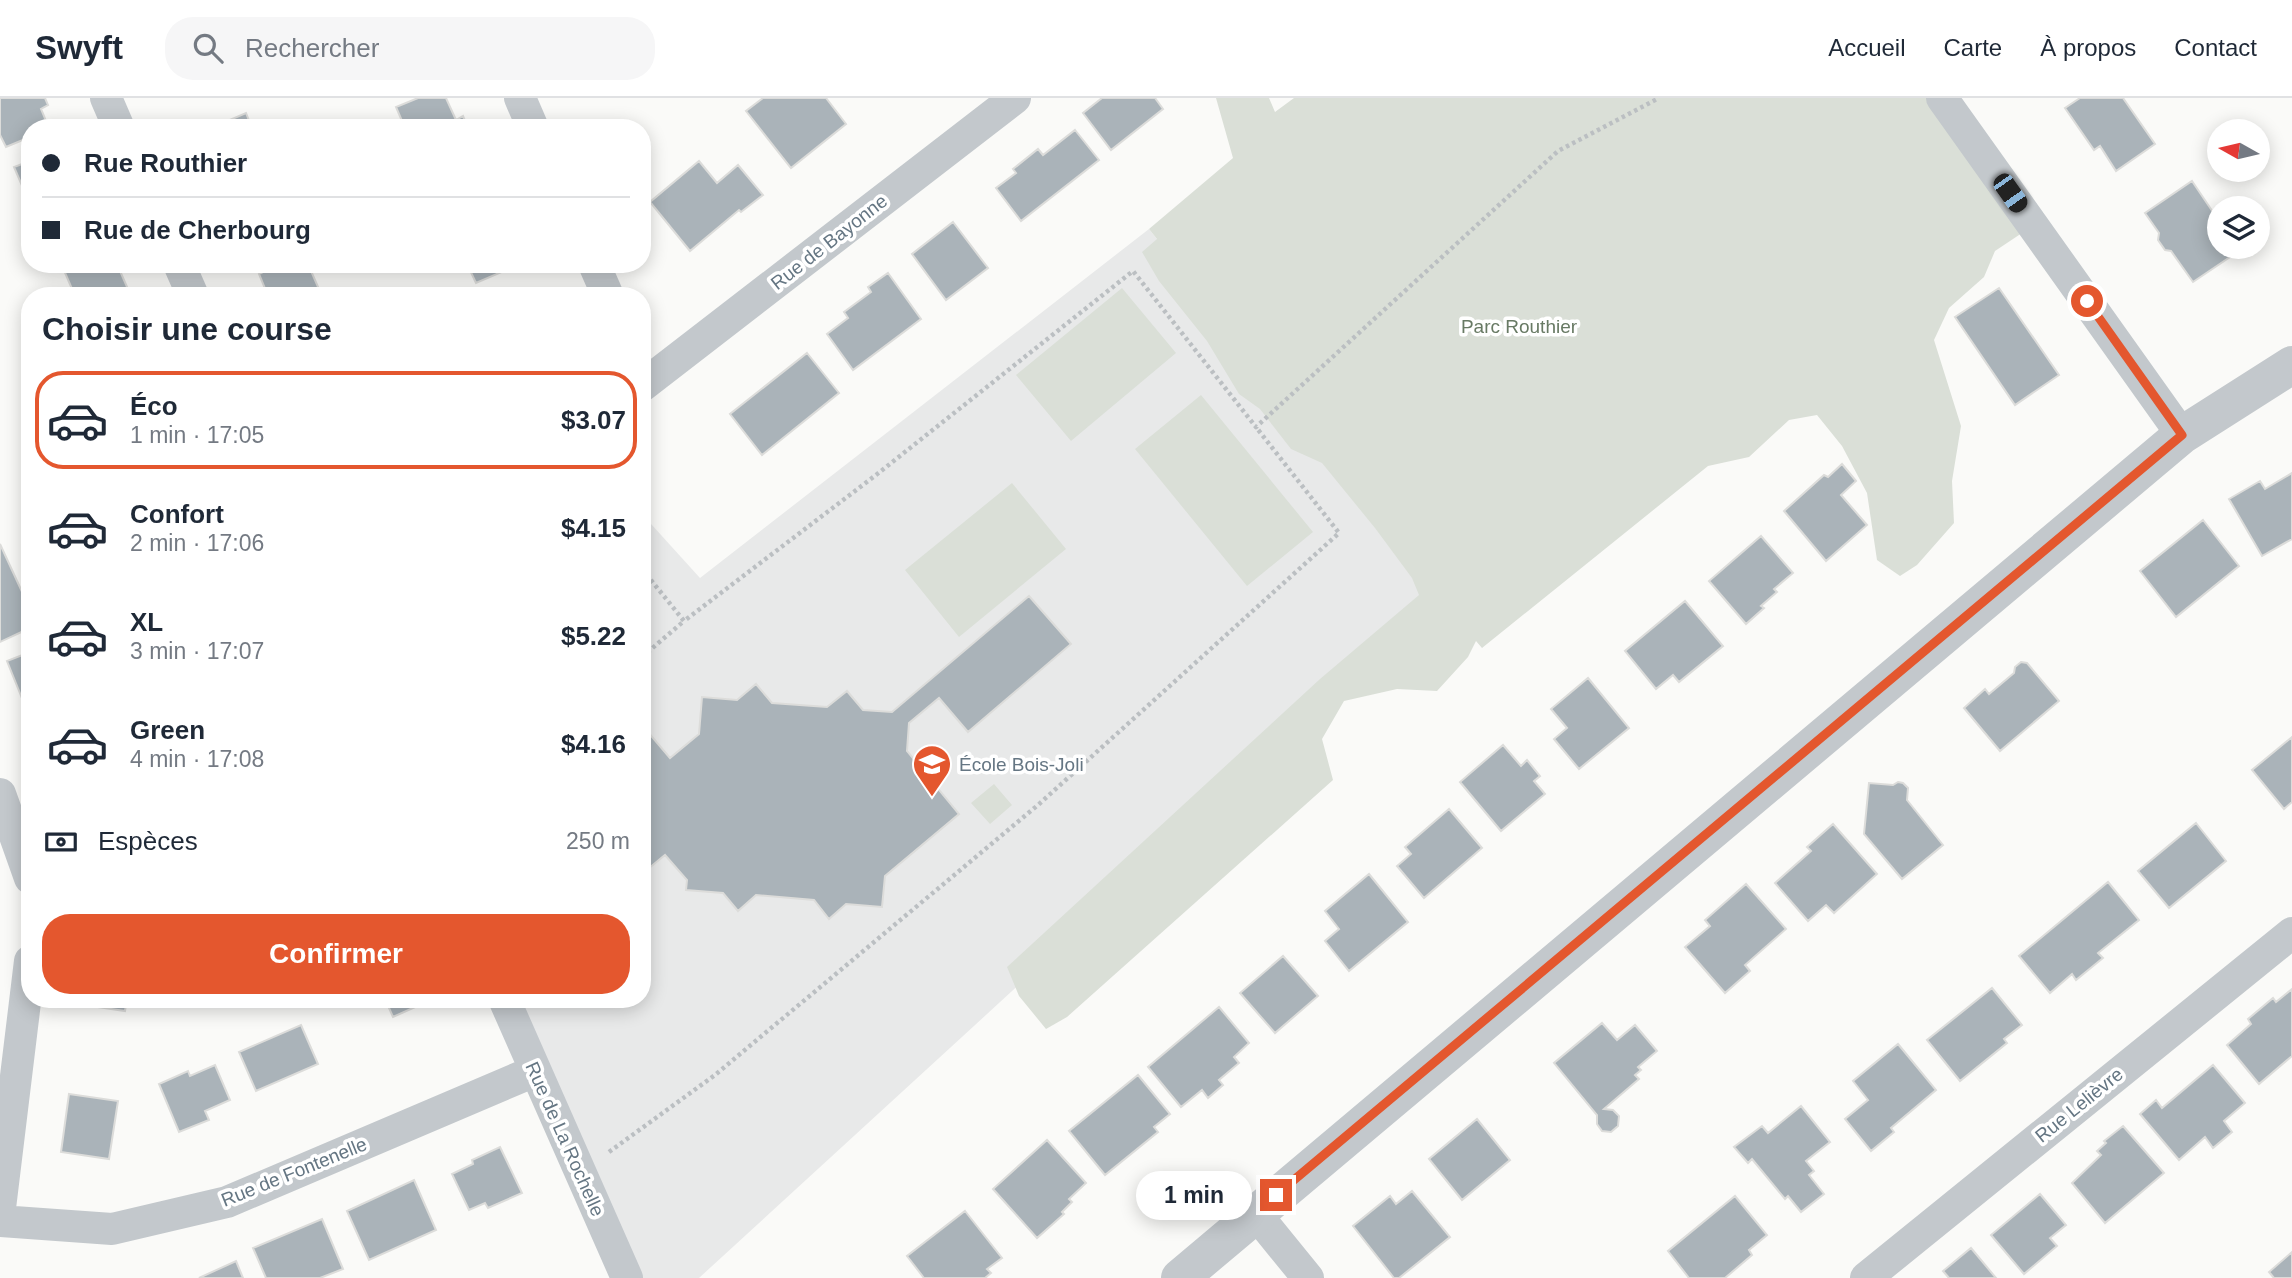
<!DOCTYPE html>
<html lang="fr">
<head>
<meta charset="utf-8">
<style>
	body { margin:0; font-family:Helvetica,sans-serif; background:#f6f6f7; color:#1f2937; height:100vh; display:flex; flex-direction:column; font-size:26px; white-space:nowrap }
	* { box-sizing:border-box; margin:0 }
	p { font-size:23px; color:#747a83 }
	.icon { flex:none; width:38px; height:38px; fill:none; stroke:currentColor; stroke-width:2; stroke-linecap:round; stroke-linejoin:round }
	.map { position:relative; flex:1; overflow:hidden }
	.sheet { position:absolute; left:21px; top:189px; width:630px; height:721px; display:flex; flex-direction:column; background:#fff; border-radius:28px; box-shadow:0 4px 18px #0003 }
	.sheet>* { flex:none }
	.guide { position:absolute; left:21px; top:21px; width:630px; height:154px; border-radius:28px; box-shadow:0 4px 18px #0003; display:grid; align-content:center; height:154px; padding:0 21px; background:#fff }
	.needle { width:46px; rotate:278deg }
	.fabs { position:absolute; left:2207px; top:21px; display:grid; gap:14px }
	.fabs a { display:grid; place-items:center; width:63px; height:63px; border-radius:50%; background:#fff; box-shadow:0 4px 18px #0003; font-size:35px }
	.end { position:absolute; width:32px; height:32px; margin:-16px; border:9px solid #e4572e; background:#fff; box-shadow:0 0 0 4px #fff }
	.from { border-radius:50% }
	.bubble { position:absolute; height:49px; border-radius:24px; background:#fff; box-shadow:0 4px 18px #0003; font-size:23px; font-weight:800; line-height:49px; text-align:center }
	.car { position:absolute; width:21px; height:42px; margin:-21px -10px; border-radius:9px; box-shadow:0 0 5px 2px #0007; background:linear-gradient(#222 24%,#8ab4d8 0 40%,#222 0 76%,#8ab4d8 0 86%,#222 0) }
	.guide b { display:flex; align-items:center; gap:24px; height:66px; font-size:26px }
	.guide b+b { border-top:2px solid #e0e1e3 }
	.guide i { width:18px; height:18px; background:#1f2937 }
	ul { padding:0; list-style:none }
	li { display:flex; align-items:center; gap:21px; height:98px; margin:0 14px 10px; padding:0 7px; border:4px solid transparent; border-radius:28px }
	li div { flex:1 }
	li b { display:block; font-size:26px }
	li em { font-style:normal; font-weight:800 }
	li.active { border-color:#e4572e }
	li>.icon { width:63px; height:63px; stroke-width:1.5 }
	h2 { padding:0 21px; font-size:32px; line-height:84px }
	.pay { display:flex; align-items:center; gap:18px; height:77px; padding:0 21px; font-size:26px }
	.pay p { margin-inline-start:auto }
	.cta { display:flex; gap:14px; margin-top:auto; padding:14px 21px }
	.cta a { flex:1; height:80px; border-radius:28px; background:#e4572e; color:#fff; font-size:28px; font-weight:800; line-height:80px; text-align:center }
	header { display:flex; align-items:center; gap:42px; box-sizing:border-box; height:98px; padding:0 35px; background:#fff; border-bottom:2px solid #e0e1e3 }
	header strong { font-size:33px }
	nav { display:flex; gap:38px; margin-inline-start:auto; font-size:24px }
	.search { width:490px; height:63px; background:#f6f6f7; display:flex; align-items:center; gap:18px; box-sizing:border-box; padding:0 24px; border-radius:28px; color:#747a83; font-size:26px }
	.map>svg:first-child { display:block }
	.built { fill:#e8e9e9 }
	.green { fill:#dadfd7 }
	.building { fill:#aab3b9; stroke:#dcdcda; stroke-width:2 }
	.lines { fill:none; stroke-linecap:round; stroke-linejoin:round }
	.path { stroke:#bbbfc2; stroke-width:4.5; stroke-dasharray:3.5 3.5; stroke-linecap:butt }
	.minor { stroke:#c3c8cc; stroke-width:32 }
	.tertiary { stroke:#c3c8cc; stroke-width:38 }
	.route { stroke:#e4572e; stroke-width:9 }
	.labels { text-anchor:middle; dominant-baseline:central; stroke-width:7; stroke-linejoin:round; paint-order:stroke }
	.street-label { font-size:19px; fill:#657683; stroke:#fff }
	.park-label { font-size:19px; fill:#687a64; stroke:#fff }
	.poi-label { font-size:19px; fill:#657683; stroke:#fff; text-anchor:start }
</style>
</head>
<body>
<header>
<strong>Swyft</strong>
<div class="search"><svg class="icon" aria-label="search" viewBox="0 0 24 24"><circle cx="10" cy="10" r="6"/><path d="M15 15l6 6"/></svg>Rechercher</div>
<nav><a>Accueil</a><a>Carte</a><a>À propos</a><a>Contact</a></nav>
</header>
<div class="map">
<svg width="2292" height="1180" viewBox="0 0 2292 1180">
	<rect width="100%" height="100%" fill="#fafaf8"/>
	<path class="built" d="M 1149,131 L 1442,499 L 699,1180 L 627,1180 L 504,901 L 642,901 L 642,416 L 700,480 Z"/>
	<path class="green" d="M 1216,0 L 1269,0 L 1275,14 L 1294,0 L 1942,0 L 2022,135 L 1995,153 L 1984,179 L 1949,210 L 1934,242 L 1961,328 L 1952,383 L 1954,425 L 1917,467 L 1900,478 L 1877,462 L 1867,395 L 1842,348 L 1817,317 L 1789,322 L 1749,359 L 1708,368 L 1482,550 L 1476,543 L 1468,559 L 1437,593 L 1397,591 L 1344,603 L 1322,641 L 1333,682 L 1067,919 L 1046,931 L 1019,898 L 1007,869 L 1320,581 L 1419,497 L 1412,480 L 1375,430 L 1322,365 L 1291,351 L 1260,311 L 1239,296 L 1207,243 L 1159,183 L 1142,154 L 1157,141 L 1149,131 L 1233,60 Z
		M 1122,190 L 1176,255 L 1071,343 L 1016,277 Z
		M 1201,297 L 1313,434 L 1247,488 L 1135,351 Z
		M 1012,385 L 1066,451 L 959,539 L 905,472 Z
		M 994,686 L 1012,707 L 990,726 L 971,705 Z"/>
	<path class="building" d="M 0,0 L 45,0 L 48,7 L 41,11 L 49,30 L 30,30 L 30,39 L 6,49 L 0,37 Z
		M 418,0 L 446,0 L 456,22 L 463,18 L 468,30 L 405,30 L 396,9 Z
		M 763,0 L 826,0 L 846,26 L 791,70 L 746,13 Z
		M 1102,0 L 1155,0 L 1163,11 L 1111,52 L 1083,15 Z
		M 2080,0 L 2123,0 L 2155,46 L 2116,73 L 2100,48 L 2094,52 L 2065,10 Z
		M 246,15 L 252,30 L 211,30 Z
		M 1075,32 L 1099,62 L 1021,123 L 996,90 L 1016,75 L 1013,71 L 1038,51 L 1043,57 Z
		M 30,63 L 30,106 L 14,69 Z
		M 699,63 L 717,85 L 738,67 L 763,97 L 741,114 L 739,112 L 690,153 L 650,104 Z
		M 2192,83 L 2219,123 L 2219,149 L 2236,149 L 2239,153 L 2193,184 L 2171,153 L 2165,152 L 2158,142 L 2159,135 L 2145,115 Z
		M 953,124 L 988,170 L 946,202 L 912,156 Z
		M 30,144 L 30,162 L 24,146 Z
		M 72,166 L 117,166 L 131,198 L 75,198 L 63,170 Z
		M 265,166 L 308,166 L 322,198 L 268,198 L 259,176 L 267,172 Z
		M 467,166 L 520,166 L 476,185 Z
		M 888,175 L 921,221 L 853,272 L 827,236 L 848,220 L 844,214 L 871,194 L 868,189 Z
		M 1999,190 L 2059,277 L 2015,307 L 1955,219 Z
		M 807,255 L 839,295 L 762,357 L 730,316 Z
		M 1842,366 L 1856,383 L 1841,397 L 1867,427 L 1826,463 L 1784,413 L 1824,377 L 1828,379 Z
		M 2292,375 L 2292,441 L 2262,458 L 2229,401 L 2260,383 L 2265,391 Z
		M 2203,422 L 2239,468 L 2176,519 L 2140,473 Z
		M 1761,438 L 1793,475 L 1774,491 L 1777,494 L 1761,508 L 1764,510 L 1746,526 L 1709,483 Z
		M 0,446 L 30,511 L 30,530 L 0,544 Z
		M 1029,498 L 1071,546 L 968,634 L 939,600 L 909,625 L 907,653 L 959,716 L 885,778 L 882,809 L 846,806 L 829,821 L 814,802 L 756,797 L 738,813 L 723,795 L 686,792 L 687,782 L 665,757 L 642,776 L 642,627 L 670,660 L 699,636 L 702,599 L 737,602 L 756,586 L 772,605 L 827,609 L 847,593 L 863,612 L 892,614 Z
		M 1685,503 L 1723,548 L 1679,584 L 1673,577 L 1656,591 L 1625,553 Z
		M 30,554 L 30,620 L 7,563 Z
		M 2021,564 L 2027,565 L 2059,603 L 2000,653 L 1964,610 L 1985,591 L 1989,596 L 2014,575 L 2015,569 Z
		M 1588,580 L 1629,630 L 1579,671 L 1554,641 L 1567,630 L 1551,611 Z
		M 2292,639 L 2292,704 L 2284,711 L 2252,672 Z
		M 1503,647 L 1521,668 L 1527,662 L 1540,678 L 1534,683 L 1545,696 L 1501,733 L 1460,684 Z
		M 1898,684 L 1903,685 L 1908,690 L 1907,702 L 1943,747 L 1902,781 L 1864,736 L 1869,685 L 1893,687 Z
		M 1449,711 L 1482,750 L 1424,800 L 1397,768 L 1411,756 L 1405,749 Z
		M 2196,725 L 2226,763 L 2169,810 L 2138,773 Z
		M 1833,726 L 1877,776 L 1834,815 L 1826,807 L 1808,823 L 1775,785 L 1811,753 L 1807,749 Z
		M 1369,776 L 1408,824 L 1349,873 L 1325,843 L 1339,831 L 1325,813 Z
		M 2108,784 L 2139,822 L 2098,855 L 2103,860 L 2076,882 L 2072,876 L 2050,895 L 2019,858 Z
		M 1746,786 L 1786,831 L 1745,867 L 1750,873 L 1725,895 L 1685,849 L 1710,828 L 1705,822 Z
		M 1283,858 L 1318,898 L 1275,935 L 1240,895 Z
		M 1992,890 L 2022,927 L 2004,941 L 2007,945 L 1960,983 L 1927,942 Z
		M 2292,891 L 2292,958 L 2259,986 L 2227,947 L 2251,926 L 2248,921 L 2273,900 L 2276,904 Z
		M 77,901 L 127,901 L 125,913 L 77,906 Z
		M 385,901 L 433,901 L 393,919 Z
		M 1219,909 L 1249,945 L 1234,959 L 1239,965 L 1219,982 L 1223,987 L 1208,1000 L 1202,992 L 1181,1009 L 1148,969 Z
		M 1602,925 L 1617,942 L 1635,927 L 1657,953 L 1638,969 L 1641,972 L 1635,977 L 1639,981 L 1604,1011 L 1613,1012 L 1619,1018 L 1618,1028 L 1611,1034 L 1602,1033 L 1597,1026 L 1597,1017 L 1554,965 Z
		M 301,927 L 318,966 L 256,993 L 239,954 Z
		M 1898,946 L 1936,992 L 1891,1030 L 1894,1034 L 1871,1053 L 1845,1021 L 1868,1002 L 1853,983 Z
		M 215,967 L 230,1002 L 205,1013 L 209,1022 L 179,1034 L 159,986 L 188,973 L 190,978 Z
		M 2213,967 L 2245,1005 L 2224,1023 L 2232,1034 L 2213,1050 L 2205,1039 L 2179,1062 L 2140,1016 L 2156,1002 L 2162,1010 Z
		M 1138,977 L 1170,1016 L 1154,1029 L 1158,1034 L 1105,1077 L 1069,1033 Z
		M 69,996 L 118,1003 L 109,1061 L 61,1054 Z
		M 1801,1008 L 1830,1044 L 1806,1063 L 1814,1073 L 1809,1077 L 1824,1096 L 1801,1114 L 1788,1098 L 1785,1101 L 1752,1061 L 1748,1065 L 1734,1049 L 1762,1028 L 1768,1035 Z
		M 1477,1021 L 1510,1062 L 1462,1102 L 1429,1061 Z
		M 2123,1028 L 2164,1075 L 2105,1125 L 2072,1085 L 2101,1057 L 2097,1053 L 2106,1045 L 2104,1043 Z
		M 1047,1042 L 1086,1085 L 1069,1101 L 1072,1104 L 1062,1114 L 1064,1116 L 1037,1140 L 993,1091 Z
		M 500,1049 L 522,1095 L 488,1110 L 485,1105 L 469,1112 L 452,1076 L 473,1066 L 472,1062 Z
		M 414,1082 L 436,1132 L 369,1162 L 347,1113 Z
		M 1412,1093 L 1450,1139 L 1399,1180 L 1394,1180 L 1353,1128 L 1390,1098 L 1396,1106 Z
		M 2040,1096 L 2066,1127 L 2050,1140 L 2057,1148 L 2024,1176 L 1991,1137 Z
		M 1735,1098 L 1767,1137 L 1749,1152 L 1752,1157 L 1725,1180 L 1689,1180 L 1668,1153 Z
		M 965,1113 L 1002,1160 L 987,1171 L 991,1175 L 985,1180 L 924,1180 L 907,1158 Z
		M 322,1121 L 343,1171 L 320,1180 L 266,1180 L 253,1150 Z
		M 1971,1150 L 1996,1180 L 1949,1180 L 1943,1173 Z
		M 2292,1154 L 2292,1180 L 2274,1180 L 2269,1174 Z
		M 236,1163 L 243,1180 L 199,1180 Z"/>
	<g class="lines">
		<path class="path" d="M 642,471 L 684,523 L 876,377 L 1133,173 L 1256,329 L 1558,53 L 1659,0
			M 642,559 L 684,523
			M 609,1054 L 715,977 L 1038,707 L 1339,435 L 1256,329"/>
		<path class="minor" d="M 106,0 L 119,30
			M 520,0 L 533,30
			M 1942,0 L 2182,337
			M 179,166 L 193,198
			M 594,166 L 608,198
			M 642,288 L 1015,0
			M 0,696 L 30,780
			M 504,901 L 627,1180
			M 0,1110 L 30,863
			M 1255,1115 L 1308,1180
			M 0,1123 L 112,1131 L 227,1104 L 535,973
			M 1866,1180 L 2292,835"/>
		<path class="tertiary" d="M 1180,1180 L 2182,337 L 2292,267"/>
	</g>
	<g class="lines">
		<path class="route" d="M 1276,1097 L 2182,337 L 2087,203"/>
	</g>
	<defs>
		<symbol id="school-pin" viewBox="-11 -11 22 30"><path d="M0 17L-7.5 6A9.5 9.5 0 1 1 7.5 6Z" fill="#e4572e" stroke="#fff"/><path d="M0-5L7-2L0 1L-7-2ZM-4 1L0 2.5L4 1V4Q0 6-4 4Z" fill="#fff"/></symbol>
	</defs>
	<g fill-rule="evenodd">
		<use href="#school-pin" x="910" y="644" width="44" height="60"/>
	</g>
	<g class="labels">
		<g class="street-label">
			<text transform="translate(829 144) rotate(-38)">Rue de Bayonne</text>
			<text transform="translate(2079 1007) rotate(-39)">Rue Lelièvre</text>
			<text transform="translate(565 1041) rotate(66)">Rue de La Rochelle</text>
			<text transform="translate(294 1074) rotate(-22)">Rue de Fontenelle</text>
		</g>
		<g class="park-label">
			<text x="1519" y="228">Parc Routhier</text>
		</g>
		<g class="poi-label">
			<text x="959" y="666">École Bois-Joli</text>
		</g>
	</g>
</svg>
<div class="fabs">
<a><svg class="needle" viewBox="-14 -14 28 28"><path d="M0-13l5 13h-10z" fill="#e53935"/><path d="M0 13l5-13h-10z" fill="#747a83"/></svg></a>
<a><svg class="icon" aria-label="layers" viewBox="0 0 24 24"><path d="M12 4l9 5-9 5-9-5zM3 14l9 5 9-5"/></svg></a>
</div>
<i class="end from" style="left:2087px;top:203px"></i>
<i class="end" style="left:1276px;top:1097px"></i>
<div class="bubble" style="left:1136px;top:1073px;width:116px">1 min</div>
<i class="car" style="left:2010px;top:95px;rotate:145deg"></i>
<div class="guide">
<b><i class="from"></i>Rue Routhier</b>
<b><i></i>Rue de Cherbourg</b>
</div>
<section class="sheet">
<h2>Choisir une course</h2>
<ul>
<li class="active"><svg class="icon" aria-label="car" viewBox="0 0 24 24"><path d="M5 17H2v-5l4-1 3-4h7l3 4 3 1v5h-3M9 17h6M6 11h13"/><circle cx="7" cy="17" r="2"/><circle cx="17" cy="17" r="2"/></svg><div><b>Éco</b><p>1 min · 17:05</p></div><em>$3.07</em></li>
<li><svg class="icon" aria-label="car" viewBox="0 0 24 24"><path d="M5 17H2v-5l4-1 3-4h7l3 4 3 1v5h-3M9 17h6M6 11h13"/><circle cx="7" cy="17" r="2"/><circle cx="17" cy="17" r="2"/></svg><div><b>Confort</b><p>2 min · 17:06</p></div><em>$4.15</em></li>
<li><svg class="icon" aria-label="car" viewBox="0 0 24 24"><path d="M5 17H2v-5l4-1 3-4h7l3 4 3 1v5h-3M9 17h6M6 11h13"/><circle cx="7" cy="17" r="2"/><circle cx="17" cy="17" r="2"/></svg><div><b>XL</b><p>3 min · 17:07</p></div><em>$5.22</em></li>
<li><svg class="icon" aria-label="car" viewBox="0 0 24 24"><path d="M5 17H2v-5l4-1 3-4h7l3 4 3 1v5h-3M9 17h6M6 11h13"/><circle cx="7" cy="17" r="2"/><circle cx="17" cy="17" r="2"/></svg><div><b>Green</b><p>4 min · 17:08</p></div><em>$4.16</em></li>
</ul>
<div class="pay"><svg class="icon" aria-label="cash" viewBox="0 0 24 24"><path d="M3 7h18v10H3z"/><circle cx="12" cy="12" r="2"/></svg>Espèces<p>250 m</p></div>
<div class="cta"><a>Confirmer</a></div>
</section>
</div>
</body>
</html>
